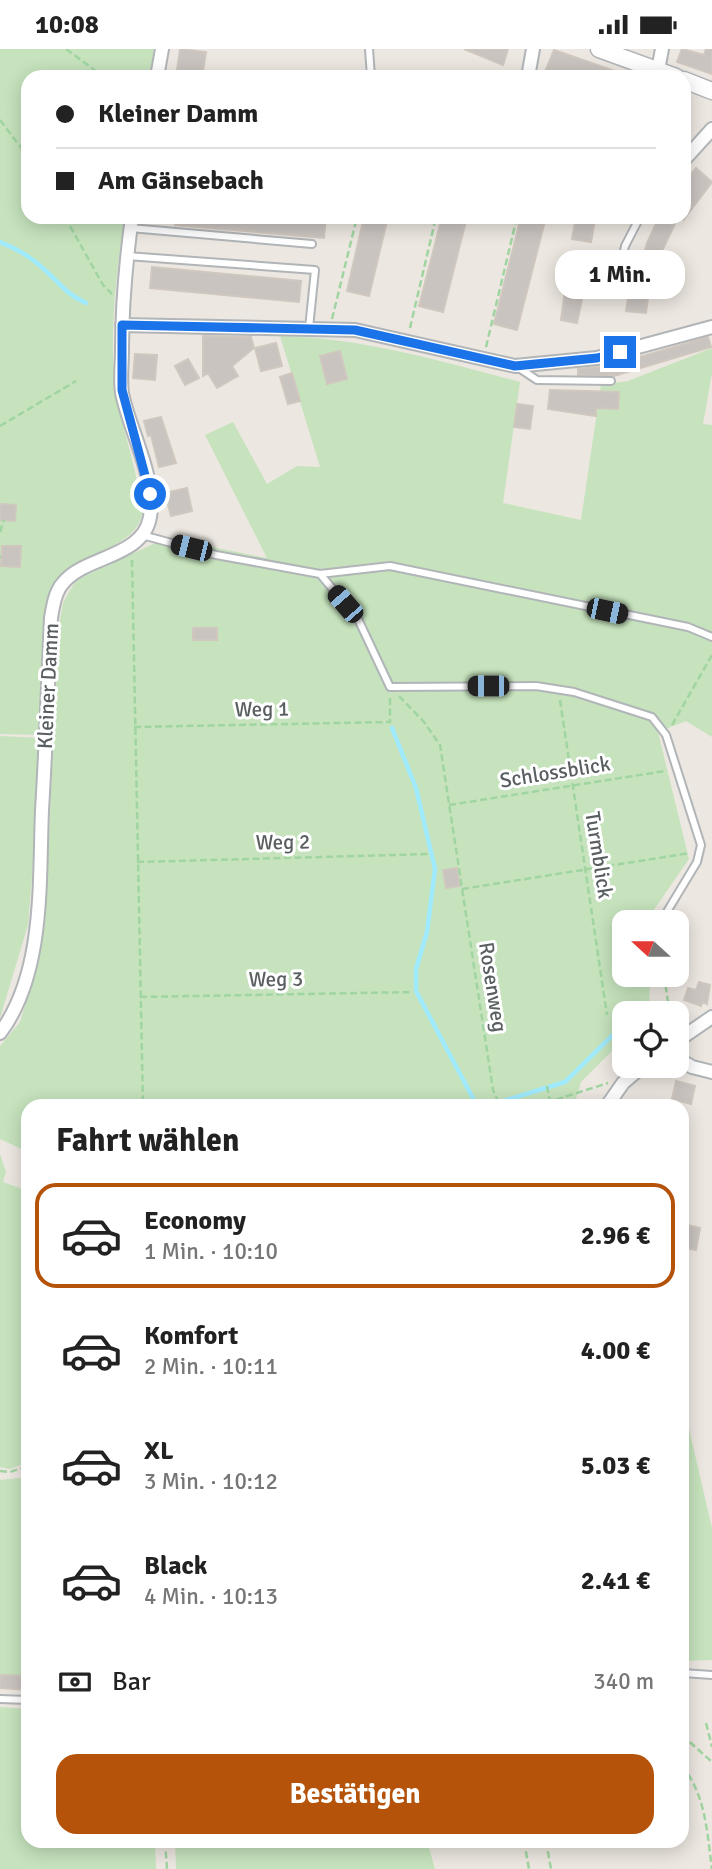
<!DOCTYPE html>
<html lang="de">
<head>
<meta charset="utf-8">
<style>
	body { margin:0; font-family:Signika,sans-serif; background:#f6f6f6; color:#222; height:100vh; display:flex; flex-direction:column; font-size:26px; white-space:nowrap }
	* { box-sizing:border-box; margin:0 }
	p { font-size:23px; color:#767676 }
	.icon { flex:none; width:38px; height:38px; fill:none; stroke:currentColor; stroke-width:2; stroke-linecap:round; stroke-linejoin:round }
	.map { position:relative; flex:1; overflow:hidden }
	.details { position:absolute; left:21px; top:1050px; width:668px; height:749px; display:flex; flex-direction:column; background:#fff; border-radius:21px; box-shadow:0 4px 18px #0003 }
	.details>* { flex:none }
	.guide { position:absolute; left:21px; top:21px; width:670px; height:154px; border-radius:21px; box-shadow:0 4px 18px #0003; display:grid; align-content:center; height:154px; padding:0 35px; background:#fff }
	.needle { width:46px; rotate:291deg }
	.fabs { position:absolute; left:612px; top:861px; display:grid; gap:14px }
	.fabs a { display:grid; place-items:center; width:77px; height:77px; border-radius:14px; background:#fff; box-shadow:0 4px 18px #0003; font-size:35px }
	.end { position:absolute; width:32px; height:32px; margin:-16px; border:9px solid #1a73e8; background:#fff; box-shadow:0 0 0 4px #fff }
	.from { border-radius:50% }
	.bubble { position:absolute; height:49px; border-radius:21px; background:#fff; box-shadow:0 4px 18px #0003; font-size:23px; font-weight:700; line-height:49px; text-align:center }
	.car { position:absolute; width:21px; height:42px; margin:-21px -10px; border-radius:9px; box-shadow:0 0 5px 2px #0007; background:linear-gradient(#222 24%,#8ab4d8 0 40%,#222 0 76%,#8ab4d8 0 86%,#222 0) }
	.guide b { display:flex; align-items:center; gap:24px; height:66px; font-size:26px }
	.guide b+b { border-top:2px solid #e0e0e0 }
	.guide i { width:18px; height:18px; background:#222 }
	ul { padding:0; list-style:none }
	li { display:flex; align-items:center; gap:21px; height:105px; margin:0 14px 10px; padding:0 21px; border:4px solid transparent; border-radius:21px }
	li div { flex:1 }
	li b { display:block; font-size:26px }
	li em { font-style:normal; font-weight:700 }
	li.selected { border-color:#b45309 }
	li>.icon { width:63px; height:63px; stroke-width:1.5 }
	h2 { padding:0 35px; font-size:32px; line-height:84px }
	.pay { display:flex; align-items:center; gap:18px; height:77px; padding:0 35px; font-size:26px }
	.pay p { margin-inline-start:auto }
	.cta { display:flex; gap:14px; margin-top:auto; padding:14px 35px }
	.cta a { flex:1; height:80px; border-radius:21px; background:#b45309; color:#fff; font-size:28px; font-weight:700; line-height:80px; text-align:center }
	.status { display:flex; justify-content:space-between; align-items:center; height:49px; padding:0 35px; background:#fff; direction:ltr }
	.status svg { height:19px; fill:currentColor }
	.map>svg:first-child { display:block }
	.green { fill:#c6e3bd }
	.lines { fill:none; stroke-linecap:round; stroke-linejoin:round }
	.stream { stroke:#a0eafd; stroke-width:4.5 }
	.building { fill:#c9c4c0; stroke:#d0c7bf; stroke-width:2 }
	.service-casing { stroke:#b1b5b8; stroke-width:10 }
	.minor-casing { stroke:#b1b5b8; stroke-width:16 }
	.tertiary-casing { stroke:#b1b5b8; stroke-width:19 }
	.path { stroke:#a0d5a1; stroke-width:2.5; stroke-dasharray:7 3.5; stroke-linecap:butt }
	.service { stroke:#fff; stroke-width:6 }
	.minor { stroke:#fff; stroke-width:12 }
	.tertiary { stroke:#fff; stroke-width:16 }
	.route { stroke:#1a73e8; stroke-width:9 }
	.labels { text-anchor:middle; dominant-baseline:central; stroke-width:6; stroke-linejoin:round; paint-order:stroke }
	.street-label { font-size:21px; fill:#595f61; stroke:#fff }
</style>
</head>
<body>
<div class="status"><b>10:08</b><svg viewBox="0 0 49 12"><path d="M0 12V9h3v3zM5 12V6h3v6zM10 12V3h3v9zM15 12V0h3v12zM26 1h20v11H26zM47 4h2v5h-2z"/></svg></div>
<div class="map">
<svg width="712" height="1820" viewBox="0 0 712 1820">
	<rect width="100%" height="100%" fill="#ece7e0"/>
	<path class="green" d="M 0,0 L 154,0 L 149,28 L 28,28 L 28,168 L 125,168 C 117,218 109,282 115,332 C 119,367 131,402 138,436 C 140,444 145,455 143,462 C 135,507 70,497 49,548 L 43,686 L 0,685 Z
		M 280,287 C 363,289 440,312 520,333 L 503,454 L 581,471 L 601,336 L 628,332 L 712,299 L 712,324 L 703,375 L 712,376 L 712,688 L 686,672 L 658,683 L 689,810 L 653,862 L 653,873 L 625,873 L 625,926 L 650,926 L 649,964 L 625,964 L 625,989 L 581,1033 L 574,1057 L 28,1057 L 28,1103 L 0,1090 L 0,997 L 20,973 L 36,920 L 45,869 L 59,577 L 63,554 L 76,531 L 166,489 L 267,509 L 205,386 L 233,373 L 267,435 L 297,417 L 320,418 Z
		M 0,687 L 43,689 L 28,876 L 0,969 Z
		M 0,1105 L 6,1123 L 3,1133 L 28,1142 L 28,1413 L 10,1420 L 0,1418 Z
		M 683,1365 L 689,1380 L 712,1479 L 712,1611 L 683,1612 Z
		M 28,1428 L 28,1641 L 0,1639 L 0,1431 Z
		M 0,1658 L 28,1660 L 28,1792 L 155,1792 L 156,1820 L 0,1820 Z
		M 175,1792 L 427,1792 L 435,1820 L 176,1820 Z"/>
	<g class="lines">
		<path class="stream" d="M 0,193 C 18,200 33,209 47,223 C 61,236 68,246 86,254
			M 392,679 L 416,739 L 435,820 L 427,883 L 416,920 L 416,942 L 475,1053 L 484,1057
			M 487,1057 L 565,1033 L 625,974"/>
	</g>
	<path class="building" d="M 180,0 L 206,3 L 202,28 L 176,28 Z
		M 464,0 L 508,0 L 503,16 Z
		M 682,0 L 704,6 L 706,0 L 712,0 L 712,25 L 677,13 Z
		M 554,1 L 626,26 L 626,28 L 559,28 L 545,23 Z
		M 696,119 L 712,133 L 684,170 L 684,134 Z
		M 176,168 L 326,168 L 324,189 L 175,176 Z
		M 364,168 L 388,168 L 369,247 L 347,242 Z
		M 442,168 L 467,168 L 443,263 L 419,257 Z
		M 521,168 L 546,168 L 517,281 L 494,275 Z
		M 576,168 L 595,171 L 591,193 L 572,190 Z
		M 659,168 L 678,168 L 656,215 L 659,216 L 653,235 L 650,234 L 646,264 L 626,262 L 629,242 L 634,242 L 647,194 Z
		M 569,214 L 589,217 L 577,274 L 561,271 Z
		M 152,218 L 301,232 L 299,253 L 150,239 Z
		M 203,287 L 251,288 L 254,299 L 232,317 L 238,327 L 217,339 L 208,324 L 203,327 Z
		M 708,288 L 711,298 L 614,327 L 578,326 L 578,320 L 609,317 Z
		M 276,294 L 282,317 L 261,322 L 255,299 Z
		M 340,302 L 347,330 L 327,335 L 320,307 Z
		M 135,305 L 157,306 L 155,331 L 133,329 Z
		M 188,310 L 199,329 L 185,336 L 175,317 Z
		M 292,324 L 300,352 L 288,355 L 280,328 Z
		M 550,341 L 619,343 L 618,360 L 596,359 L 596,367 L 548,360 Z
		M 517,355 L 533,357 L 530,380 L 514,378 Z
		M 161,368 L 176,414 L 159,418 L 151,386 L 148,387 L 144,372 Z
		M 187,439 L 192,462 L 171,467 L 165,444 Z
		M 0,455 L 16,456 L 15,472 L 0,471 Z
		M 2,497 L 21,497 L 20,518 L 1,517 Z
		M 193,579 L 217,579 L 217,591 L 193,591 Z
		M 457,819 L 460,837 L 446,839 L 443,821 Z
		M 699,933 L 710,936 L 707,955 L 703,953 L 701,957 L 684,951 L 688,939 L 696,941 Z
		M 676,1032 L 695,1037 L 691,1055 L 672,1050 Z
		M 687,1176 L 700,1179 L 696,1201 L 682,1198 Z
		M 0,1626 L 28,1627 L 28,1641 L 0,1639 Z"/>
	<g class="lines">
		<defs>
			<path id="service" d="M 369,0 L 371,28
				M 130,179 L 312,195
				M 127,207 L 315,221 L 309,279
				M 616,241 L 625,197 L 640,168
				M 519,319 L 537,331 L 611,332
				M 142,486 L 216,506 L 320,525 L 390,517 L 688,578 L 712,588
				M 320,525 L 358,570 L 390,638 L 536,637 L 574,643 L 652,668 L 666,686 L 701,796 L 697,813 L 665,866 L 665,873
				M 682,1624 L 712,1626
				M 0,1650 L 28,1651"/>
			<path id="minor" d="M 658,21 L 662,0
				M 157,28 L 162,0
				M 528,28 L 533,0
				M 684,111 L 712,80
				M 122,276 L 355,281 L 515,317 L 597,309 L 712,278
				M 0,984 C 45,924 39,832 42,761 C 46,697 48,633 51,569 C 53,557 55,543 63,534 C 84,507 143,509 150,468 C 156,427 130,383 122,344 C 120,330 122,315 122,301 C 122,256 126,212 132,168
				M 677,992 L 712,968
				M 677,1009 L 692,1018 L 712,1023
				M 607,1057 L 623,1034 L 643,1017"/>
			<path id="tertiary" d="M 599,0 L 676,28
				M 684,31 L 712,42"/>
		</defs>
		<use href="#service" class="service-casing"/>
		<use href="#minor" class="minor-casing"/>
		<use href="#tertiary" class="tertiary-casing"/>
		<path class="path" d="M 66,0 L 104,28
			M 0,71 L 28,108
			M 65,168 L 103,236 L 112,245
			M 332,270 L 357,168
			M 410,279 L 436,168
			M 486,298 L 517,168
			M 0,377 L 76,332
			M 0,483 L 4,471
			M 0,508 L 1,508
			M 132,511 L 143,1057
			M 399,647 L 424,673 L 440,696 L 493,1041 L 500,1057
			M 560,651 L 607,966
			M 672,676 L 712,606
			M 134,678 L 390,673 L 390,649
			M 449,756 L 665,722
			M 137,813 L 430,805
			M 462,840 L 690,804
			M 664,926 L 668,953 L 664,956 L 665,964
			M 140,948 L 413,943
			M 547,1037 L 550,1053
			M 536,1057 L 608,1034
			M 0,1422 L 10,1423 L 28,1417
			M 706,1674 L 712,1698
			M 682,1686 L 712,1713
			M 682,1717 C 706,1746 707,1784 712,1820
			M 165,1792 L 167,1820
			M 524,1792 L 529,1820
			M 546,1792 L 551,1820"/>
		<use href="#service" class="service"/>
		<use href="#minor" class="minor"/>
		<use href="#tertiary" class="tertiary"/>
	</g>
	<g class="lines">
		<path class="route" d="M 150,445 L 122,341 L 122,276 L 355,281 L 515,317 L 597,309 L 620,303"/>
	</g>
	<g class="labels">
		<g class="street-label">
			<text transform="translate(48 637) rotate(-87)">Kleiner Damm</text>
			<text transform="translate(262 660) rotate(-1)">Weg 1</text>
			<text transform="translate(555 723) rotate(-9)">Schlossblick</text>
			<text transform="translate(283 793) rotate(-1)">Weg 2</text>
			<text transform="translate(599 806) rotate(81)">Turmblick</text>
			<text transform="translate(276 930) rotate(-1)">Weg 3</text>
			<text transform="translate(493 938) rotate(81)">Rosenweg</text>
		</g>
	</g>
</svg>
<div class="fabs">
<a><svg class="needle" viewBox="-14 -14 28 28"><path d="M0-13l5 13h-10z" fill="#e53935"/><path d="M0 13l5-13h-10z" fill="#767676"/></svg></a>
<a><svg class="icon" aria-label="locate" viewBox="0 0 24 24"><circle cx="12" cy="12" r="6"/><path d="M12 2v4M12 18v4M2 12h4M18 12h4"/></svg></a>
</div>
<i class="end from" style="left:150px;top:445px"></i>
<i class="end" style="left:620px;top:303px"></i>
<div class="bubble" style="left:555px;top:201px;width:130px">1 Min.</div>
<i class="car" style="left:191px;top:499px;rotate:284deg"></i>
<i class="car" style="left:345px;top:555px;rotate:319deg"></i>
<i class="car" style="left:607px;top:562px;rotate:102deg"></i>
<i class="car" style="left:488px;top:637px;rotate:270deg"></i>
<div class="guide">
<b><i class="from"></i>Kleiner Damm</b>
<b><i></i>Am Gänsebach</b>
</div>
<section class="details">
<h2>Fahrt wählen</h2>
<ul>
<li class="selected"><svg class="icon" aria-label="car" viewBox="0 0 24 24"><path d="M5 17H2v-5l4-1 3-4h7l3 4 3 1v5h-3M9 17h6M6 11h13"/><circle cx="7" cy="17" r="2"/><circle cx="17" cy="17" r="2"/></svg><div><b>Economy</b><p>1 Min. · 10:10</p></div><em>2.96 €</em></li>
<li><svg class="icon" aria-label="car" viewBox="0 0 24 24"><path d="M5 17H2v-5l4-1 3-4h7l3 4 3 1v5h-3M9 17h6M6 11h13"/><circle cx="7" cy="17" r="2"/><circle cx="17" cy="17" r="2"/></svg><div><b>Komfort</b><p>2 Min. · 10:11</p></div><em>4.00 €</em></li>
<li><svg class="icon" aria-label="car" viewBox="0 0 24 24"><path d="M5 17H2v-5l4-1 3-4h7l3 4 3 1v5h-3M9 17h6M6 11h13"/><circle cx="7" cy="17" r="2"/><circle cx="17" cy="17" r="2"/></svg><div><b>XL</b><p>3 Min. · 10:12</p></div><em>5.03 €</em></li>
<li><svg class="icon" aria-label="car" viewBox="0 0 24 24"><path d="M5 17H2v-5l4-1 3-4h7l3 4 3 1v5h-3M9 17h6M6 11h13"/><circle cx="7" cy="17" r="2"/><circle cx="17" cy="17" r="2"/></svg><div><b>Black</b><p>4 Min. · 10:13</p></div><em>2.41 €</em></li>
</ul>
<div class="pay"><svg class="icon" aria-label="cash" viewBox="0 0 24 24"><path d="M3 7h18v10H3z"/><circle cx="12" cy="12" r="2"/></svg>Bar<p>340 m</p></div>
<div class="cta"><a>Bestätigen</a></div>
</section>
</div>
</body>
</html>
